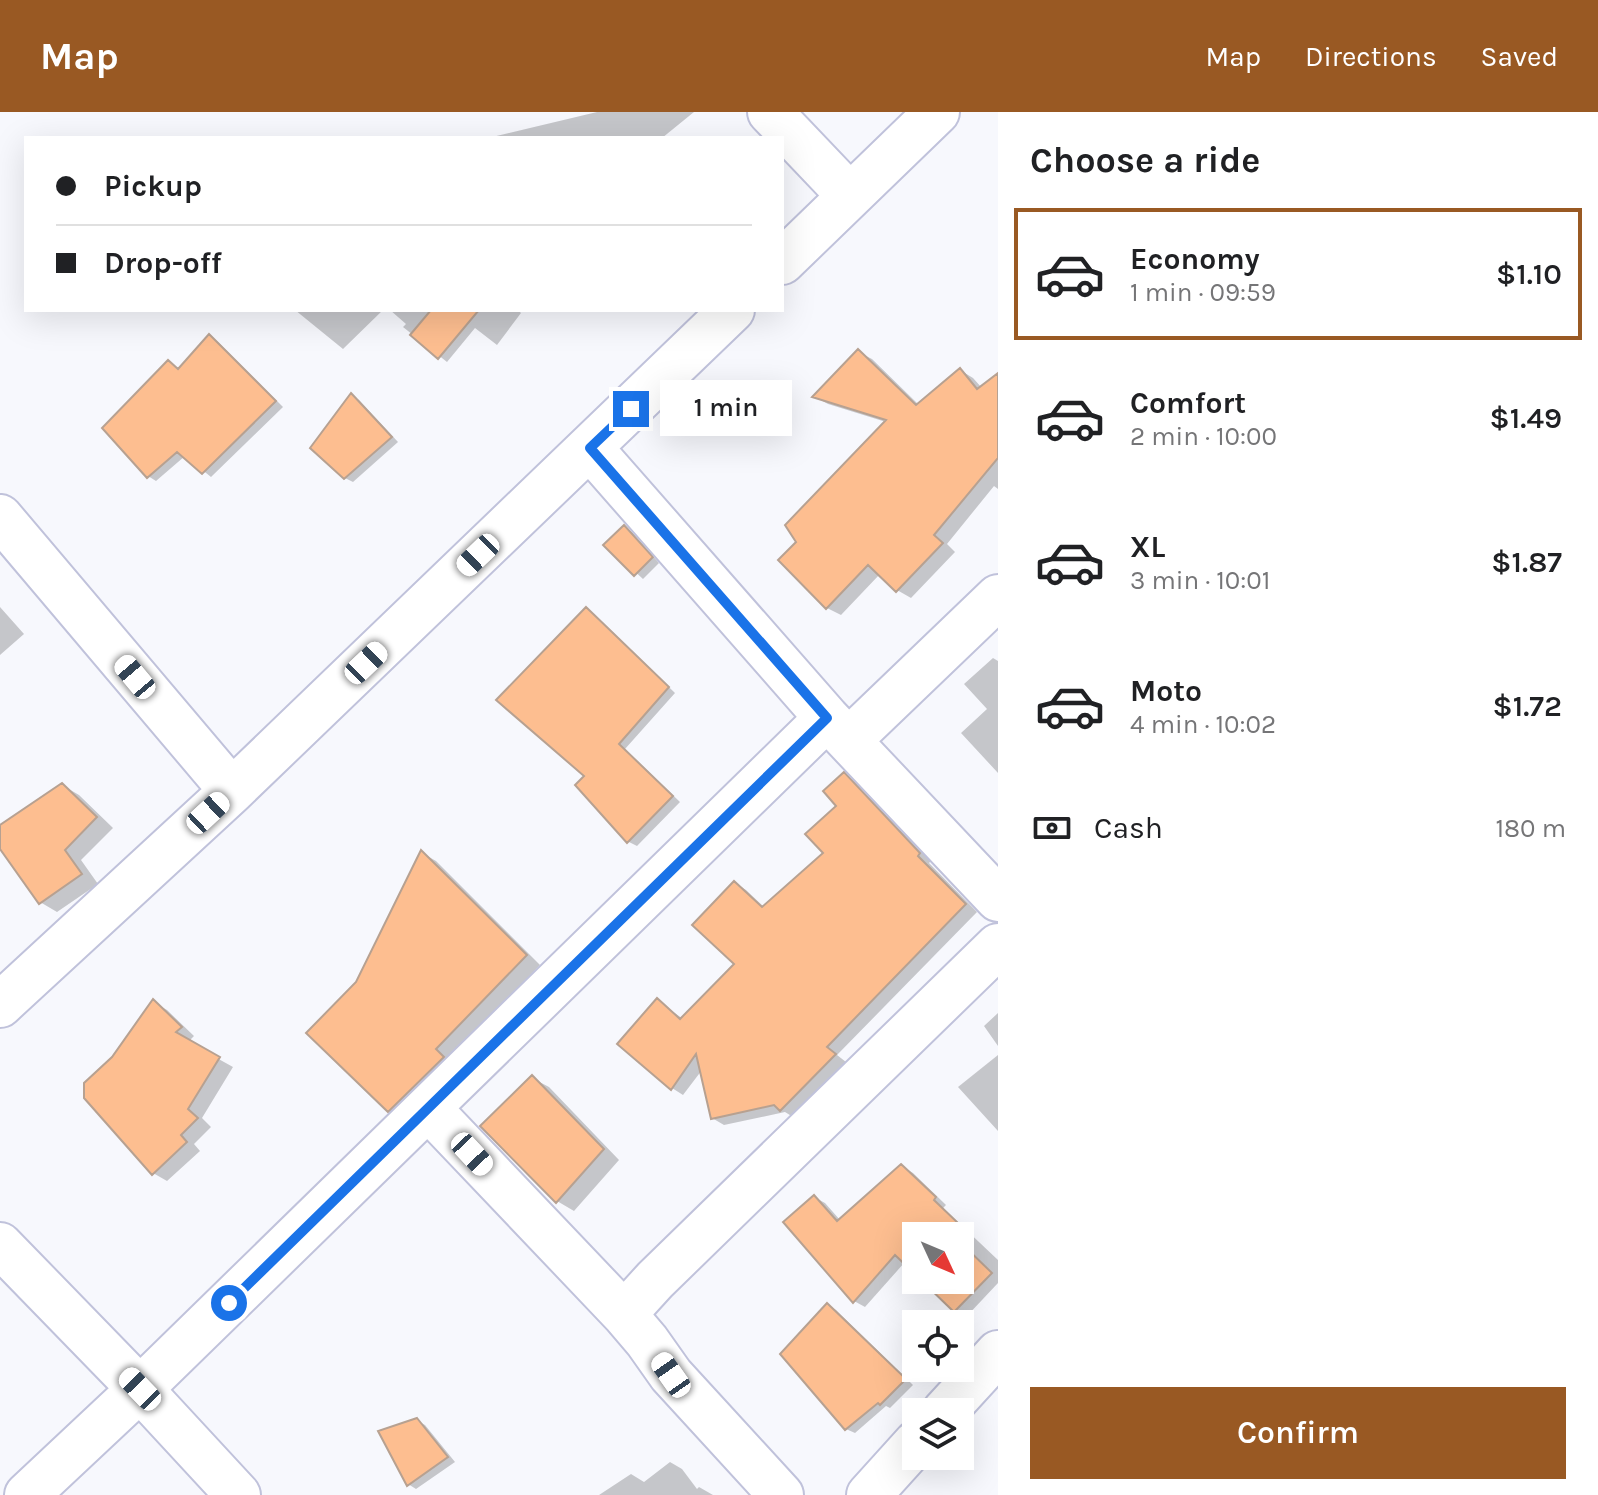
<!DOCTYPE html>
<html lang="en">
<head>
<meta charset="utf-8">
<style>
	body { margin:0; font-family:Karla,sans-serif; background:#f2f2f2; color:#202124; height:100vh; display:flex; flex-direction:column; font-size:30px; white-space:nowrap }
	* { box-sizing:border-box; margin:0 }
	p { font-size:26px; color:#757577 }
	.icon { flex:none; width:44px; height:44px; fill:none; stroke:currentColor; stroke-width:2; stroke-linecap:round; stroke-linejoin:round }
	.map { position:relative; flex:1; overflow:hidden }
	.panel { display:flex; flex-direction:column; background:#fff; width:600px }
	.panel>* { flex:none }
	.hud { position:absolute; left:24px; top:24px; width:760px; height:176px; border-radius:0px; box-shadow:0 8px 32px #0002; display:grid; align-content:center; height:176px; padding:0 32px; background:#fff }
	.needle { width:52px; rotate:134deg }
	.tools { position:absolute; left:902px; top:1110px; display:grid; gap:16px }
	.tools a { display:grid; place-items:center; width:72px; height:72px; border-radius:0px; background:#fff; box-shadow:0 8px 32px #0002; font-size:40px }
	.end { position:absolute; width:36px; height:36px; margin:-18px; border:10px solid #1a73e8; background:#fff; box-shadow:0 0 0 4px #fff }
	.from { border-radius:50% }
	.bubble { position:absolute; height:56px; border-radius:0px; background:#fff; box-shadow:0 8px 32px #0002; font-size:26px; font-weight:600; line-height:56px; text-align:center }
	.car { position:absolute; width:24px; height:48px; margin:-24px -12px; border-radius:10px; box-shadow:0 0 6px 2px #0007; background:linear-gradient(#fff 24%,#345 0 40%,#fff 0 76%,#345 0 86%,#fff 0) }
	.hud b { display:flex; align-items:center; gap:28px; height:76px; font-size:30px }
	.hud b+b { border-top:2px solid #e0e0e0 }
	.hud i { width:20px; height:20px; background:#202124 }
	ul { padding:0; list-style:none }
	li { display:flex; align-items:center; gap:24px; height:132px; margin:0 16px 12px; padding:0 16px; border:4px solid transparent; border-radius:0px }
	li div { flex:1 }
	li b { display:block; font-size:30px }
	li em { font-style:normal; font-weight:600 }
	li.selected { border-color:#995923 }
	li>.icon { width:72px; height:72px; stroke-width:1.5 }
	h2 { padding:0 32px; font-size:36px; line-height:96px }
	.pay { display:flex; align-items:center; gap:20px; height:88px; padding:0 32px; font-size:30px }
	.pay p { margin-inline-start:auto }
	.primary-button { display:flex; gap:16px; margin-top:auto; padding:16px 32px }
	.primary-button a { flex:1; height:92px; border-radius:0px; background:#995923; color:#fff; font-size:32px; font-weight:600; line-height:92px; text-align:center }
	header { display:flex; align-items:center; gap:48px; box-sizing:border-box; height:112px; padding:0 40px; background:#995923; color:#fff }
	header strong { font-size:38px }
	nav { display:flex; gap:44px; margin-inline-start:auto; font-size:28px }
	main { display:flex; flex:1; min-height:0 }
	.map>svg:first-child { display:block }
	.shadow { fill:#0003 }
	.building { fill:#fdbe90; stroke:#b7a191; stroke-width:2 }
	.lines { fill:none; stroke-linecap:round; stroke-linejoin:round }
	.street-casing { stroke:#c0c2db; stroke-width:48 }
	.street { stroke:#fff; stroke-width:44 }
	.route { stroke:#1a73e8; stroke-width:10 }
</style>
</head>
<body>
<header>
<strong>Map</strong>
<nav><a>Map</a><a>Directions</a><a>Saved</a></nav>
</header>
<main>
<div class="map">
<svg width="998" height="1383" viewBox="0 0 998 1383">
	<rect width="100%" height="100%" fill="#f7f8fd"/>
	<path class="shadow" d="M 597,0 L 694,0 L 662,26 L 488,26 Z
		M 295,198 L 383,198 L 343,237 Z
		M 390,198 L 518,198 L 521,201 L 497,233 L 475,216 L 447,250 L 403,215 L 406,212 Z
		M 210,225 L 218,230 L 283,295 L 211,365 L 185,344 L 156,369 L 148,364 L 169,250 L 180,258 Z
		M 858,240 L 872,247 L 919,293 L 960,258 L 973,266 L 982,276 L 998,263 L 998,377 L 994,374 L 947,432 L 955,440 L 911,486 L 897,478 L 880,462 L 841,503 L 827,496 L 799,430 L 886,310 L 828,292 L 815,285 Z
		M 352,284 L 359,288 L 398,330 L 353,370 L 345,366 Z
		M 624,415 L 632,420 L 659,451 L 643,467 L 606,433 Z
		M 0,495 L 24,522 L 0,543 Z
		M 586,498 L 594,502 L 675,581 L 625,637 L 680,690 L 637,734 L 629,730 L 577,673 L 587,664 Z
		M 993,546 L 998,549 L 998,661 L 961,621 L 987,597 L 964,572 Z
		M 844,663 L 856,669 L 931,749 L 929,751 L 977,800 L 837,943 L 846,950 L 793,1005 L 785,1000 L 724,1013 L 712,1006 L 702,958 L 683,983 L 672,976 L 657,888 L 683,907 L 737,851 L 735,771 L 746,778 L 765,796 L 826,741 L 839,694 Z
		M 62,673 L 79,683 L 113,716 L 81,748 L 98,772 L 57,800 L 40,790 L 0,734 L 0,716 Z
		M 422,741 L 436,749 L 540,853 L 450,947 L 403,1007 L 389,999 L 358,871 Z
		M 153,890 L 167,898 L 194,924 L 188,930 L 233,955 L 202,1006 L 211,1015 L 194,1032 L 200,1039 L 167,1069 L 153,1061 L 114,947 Z
		M 998,901 L 998,934 L 984,914 Z
		M 998,943 L 998,1019 L 958,975 Z
		M 532,966 L 549,975 L 619,1048 L 574,1099 L 557,1089 Z
		M 902,1054 L 913,1061 L 946,1093 L 943,1096 L 998,1148 L 998,1171 L 966,1205 L 955,1198 L 924,1168 L 960,1168 L 960,1124 L 916,1124 L 916,1161 L 905,1150 L 865,1195 L 854,1189 L 814,1085 L 825,1091 L 840,1108 Z
		M 828,1193 L 836,1198 L 913,1273 L 890,1296 L 886,1294 L 855,1321 L 846,1317 Z
		M 416,1308 L 425,1313 L 455,1350 L 416,1377 L 408,1372 Z
		M 670,1350 L 682,1357 L 697,1377 L 699,1375 L 713,1383 L 599,1383 L 631,1362 L 644,1370 Z"/>
	<path class="building" d="M 431,198 L 479,198 L 438,247 L 410,223 Z
		M 209,222 L 276,289 L 202,362 L 177,340 L 147,366 L 102,316 L 168,248 L 178,257 Z
		M 858,237 L 916,293 L 960,256 L 977,277 L 998,261 L 998,346 L 934,423 L 943,431 L 896,480 L 868,453 L 826,497 L 778,448 L 796,430 L 785,413 L 886,308 L 812,285 Z
		M 351,281 L 392,325 L 344,367 L 310,336 Z
		M 624,413 L 653,445 L 634,464 L 603,433 Z
		M 586,495 L 669,575 L 619,632 L 673,684 L 627,731 L 575,673 L 584,664 L 496,588 Z
		M 844,660 L 920,741 L 918,744 L 966,792 L 827,935 L 836,942 L 780,999 L 774,993 L 711,1007 L 696,942 L 671,978 L 617,932 L 657,886 L 680,907 L 734,852 L 692,813 L 734,769 L 762,795 L 823,741 L 805,722 L 836,694 L 823,679 Z
		M 62,671 L 97,705 L 65,738 L 82,762 L 39,792 L 0,737 L 0,713 Z
		M 421,738 L 527,843 L 436,937 L 444,945 L 388,1000 L 306,921 L 356,870 Z
		M 153,887 L 182,915 L 176,920 L 220,945 L 188,997 L 198,1006 L 181,1023 L 187,1030 L 152,1063 L 84,986 L 84,971 L 112,945 Z
		M 532,963 L 604,1037 L 556,1091 L 480,1014 Z
		M 901,1052 L 936,1085 L 934,1088 L 958,1111 L 950,1120 L 954,1124 L 916,1124 L 916,1163 L 895,1143 L 853,1191 L 783,1110 L 814,1083 L 837,1109 Z
		M 960,1130 L 992,1161 L 954,1200 L 921,1168 L 960,1168 Z
		M 827,1191 L 906,1267 L 880,1293 L 878,1291 L 845,1318 L 780,1242 Z
		M 417,1306 L 448,1345 L 407,1374 L 378,1319 Z"/>
	<g class="lines">
		<defs>
			<path id="street" d="M 770,0 L 850,84
				M 782,150 L 937,0
				M 590,336 L 827,606 L 998,787
				M 0,405 L 232,679
				M 849,628 L 998,485
				M 0,893 L 232,679 L 732,198
				M 428,996 L 624,1202
				M 0,1133 L 140,1277 L 238,1383
				M 944,1300 L 998,1241
				M 27,1383 L 140,1277 L 827,606
				M 781,1383 L 671,1263 L 647,1229 L 624,1202 L 655,1168 L 998,834
				M 869,1383 L 916,1331"/>
		</defs>
		<use href="#street" class="street-casing"/>
		<use href="#street" class="street"/>
	</g>
	<g class="lines">
		<path class="route" d="M 229,1191 L 827,606 L 590,336 L 631,297"/>
	</g>
</svg>
<div class="tools">
<a><svg class="needle" viewBox="-14 -14 28 28"><path d="M0-13l5 13h-10z" fill="#e53935"/><path d="M0 13l5-13h-10z" fill="#757577"/></svg></a>
<a><svg class="icon" aria-label="locate" viewBox="0 0 24 24"><circle cx="12" cy="12" r="6"/><path d="M12 2v4M12 18v4M2 12h4M18 12h4"/></svg></a>
<a><svg class="icon" aria-label="layers" viewBox="0 0 24 24"><path d="M12 4l9 5-9 5-9-5zM3 14l9 5 9-5"/></svg></a>
</div>
<i class="end from" style="left:229px;top:1191px"></i>
<i class="end" style="left:631px;top:297px"></i>
<div class="bubble" style="left:660px;top:268px;width:132px">1 min</div>
<i class="car" style="left:478px;top:443px;rotate:226deg"></i>
<i class="car" style="left:366px;top:551px;rotate:46deg"></i>
<i class="car" style="left:135px;top:565px;rotate:320deg"></i>
<i class="car" style="left:208px;top:701px;rotate:47deg"></i>
<i class="car" style="left:472px;top:1042px;rotate:137deg"></i>
<i class="car" style="left:671px;top:1263px;rotate:325deg"></i>
<i class="car" style="left:140px;top:1277px;rotate:316deg"></i>
<div class="hud">
<b><i class="from"></i>Pickup</b>
<b><i></i>Drop-off</b>
</div>
</div>
<section class="panel">
<h2>Choose a ride</h2>
<ul>
<li class="selected"><svg class="icon" aria-label="car" viewBox="0 0 24 24"><path d="M5 17H2v-5l4-1 3-4h7l3 4 3 1v5h-3M9 17h6M6 11h13"/><circle cx="7" cy="17" r="2"/><circle cx="17" cy="17" r="2"/></svg><div><b>Economy</b><p>1 min · 09:59</p></div><em>$1.10</em></li>
<li><svg class="icon" aria-label="car" viewBox="0 0 24 24"><path d="M5 17H2v-5l4-1 3-4h7l3 4 3 1v5h-3M9 17h6M6 11h13"/><circle cx="7" cy="17" r="2"/><circle cx="17" cy="17" r="2"/></svg><div><b>Comfort</b><p>2 min · 10:00</p></div><em>$1.49</em></li>
<li><svg class="icon" aria-label="car" viewBox="0 0 24 24"><path d="M5 17H2v-5l4-1 3-4h7l3 4 3 1v5h-3M9 17h6M6 11h13"/><circle cx="7" cy="17" r="2"/><circle cx="17" cy="17" r="2"/></svg><div><b>XL</b><p>3 min · 10:01</p></div><em>$1.87</em></li>
<li><svg class="icon" aria-label="car" viewBox="0 0 24 24"><path d="M5 17H2v-5l4-1 3-4h7l3 4 3 1v5h-3M9 17h6M6 11h13"/><circle cx="7" cy="17" r="2"/><circle cx="17" cy="17" r="2"/></svg><div><b>Moto</b><p>4 min · 10:02</p></div><em>$1.72</em></li>
</ul>
<div class="pay"><svg class="icon" aria-label="cash" viewBox="0 0 24 24"><path d="M3 7h18v10H3z"/><circle cx="12" cy="12" r="2"/></svg>Cash<p>180 m</p></div>
<div class="primary-button"><a>Confirm</a></div>
</section>
</main>
</body>
</html>
